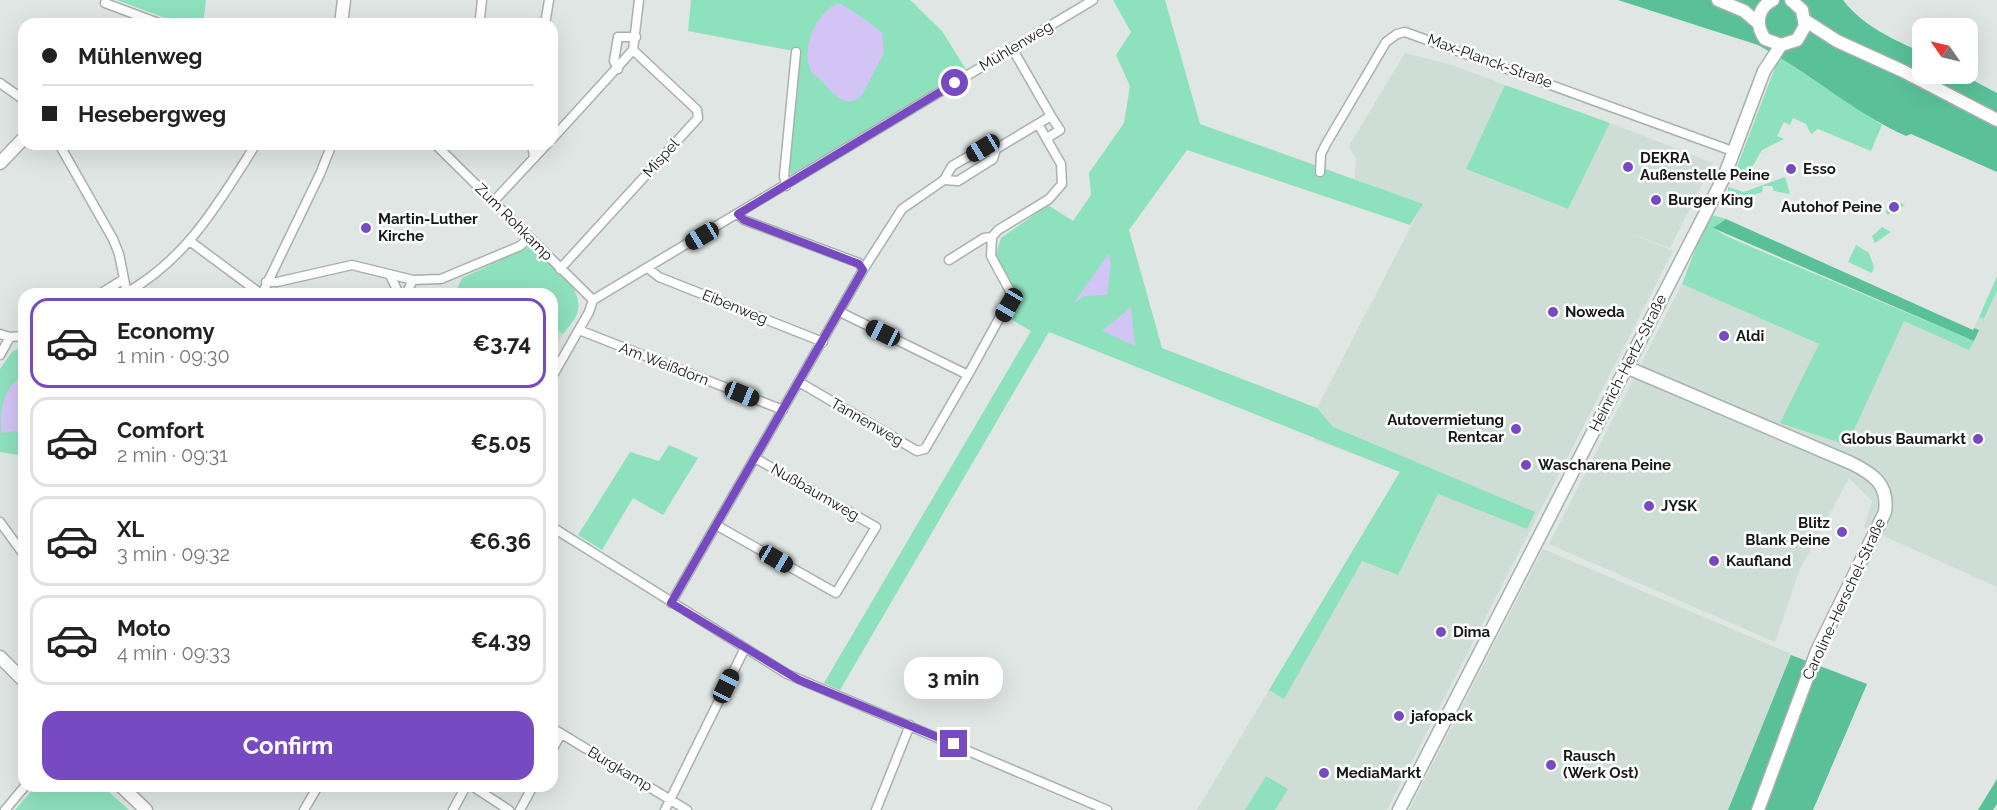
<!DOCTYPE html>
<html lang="en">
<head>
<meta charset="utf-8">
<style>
	body { margin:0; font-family:Raleway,sans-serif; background:#f2f2f2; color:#222; height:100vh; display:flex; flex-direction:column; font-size:22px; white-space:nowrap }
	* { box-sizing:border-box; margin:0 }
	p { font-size:20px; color:#767676 }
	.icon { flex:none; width:33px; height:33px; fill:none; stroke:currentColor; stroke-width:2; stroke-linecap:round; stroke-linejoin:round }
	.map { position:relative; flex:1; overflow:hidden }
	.panel { position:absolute; left:18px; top:288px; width:540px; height:504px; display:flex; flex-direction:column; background:#fff; border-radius:18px; box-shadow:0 6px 24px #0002 }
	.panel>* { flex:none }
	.guide { position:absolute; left:18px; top:18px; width:540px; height:132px; border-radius:18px; box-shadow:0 6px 24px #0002; display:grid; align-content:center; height:132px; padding:0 24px; background:#fff }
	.needle { width:39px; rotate:304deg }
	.controls { position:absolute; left:1912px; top:18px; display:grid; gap:12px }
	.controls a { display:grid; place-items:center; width:66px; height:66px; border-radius:12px; background:#fff; box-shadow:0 6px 24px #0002; font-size:30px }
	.end { position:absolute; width:27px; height:27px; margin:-14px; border:8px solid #784ac2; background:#fff; box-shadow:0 0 0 3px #fff }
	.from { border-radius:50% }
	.bubble { position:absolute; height:42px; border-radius:18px; background:#fff; box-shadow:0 6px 24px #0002; font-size:20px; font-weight:700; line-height:42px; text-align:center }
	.car { position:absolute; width:18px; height:36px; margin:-18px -9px; border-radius:8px; box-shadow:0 0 4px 2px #0007; background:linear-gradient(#222 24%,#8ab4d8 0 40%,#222 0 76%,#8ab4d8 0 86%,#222 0) }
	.guide b { display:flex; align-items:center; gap:21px; height:57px; font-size:22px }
	.guide b+b { border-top:2px solid #e0e0e0 }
	.guide i { width:15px; height:15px; background:#222 }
	ul { padding:10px 0 0; list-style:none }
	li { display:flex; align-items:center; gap:18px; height:90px; margin:0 12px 9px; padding:0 12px; border:3px solid #e0e0e0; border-radius:18px }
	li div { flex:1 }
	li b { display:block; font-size:22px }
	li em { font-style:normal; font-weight:700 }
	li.selected { border-color:#784ac2 }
	li>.icon { width:54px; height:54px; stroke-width:1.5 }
	.action { display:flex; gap:12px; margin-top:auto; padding:12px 24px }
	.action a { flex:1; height:69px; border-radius:18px; background:#784ac2; color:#fff; font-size:24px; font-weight:700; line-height:69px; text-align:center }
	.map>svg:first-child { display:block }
	.built { fill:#ceddd6 }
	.green { fill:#8ee1bd }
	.forest { fill:#59c097 }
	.water { fill:#d2c4f5 }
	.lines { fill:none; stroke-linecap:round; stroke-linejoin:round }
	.street-casing { stroke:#a9b0ad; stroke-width:11 }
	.secondary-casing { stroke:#a9b0ad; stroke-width:15 }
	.primary-casing { stroke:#a9b0ad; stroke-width:15 }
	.street { stroke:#fff; stroke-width:8 }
	.secondary { stroke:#fff; stroke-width:12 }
	.primary { stroke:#fff; stroke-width:12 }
	.route { stroke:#784ac2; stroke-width:8 }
	.poi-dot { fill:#784ac2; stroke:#fff; stroke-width:2 }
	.labels { text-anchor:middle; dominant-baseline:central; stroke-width:5; stroke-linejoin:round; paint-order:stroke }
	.street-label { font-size:15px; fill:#161917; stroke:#fff }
	.poi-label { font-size:15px; font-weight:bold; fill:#161917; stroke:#fff; text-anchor:start }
</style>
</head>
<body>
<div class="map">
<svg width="1997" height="810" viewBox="0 0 1997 810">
	<rect width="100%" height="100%" fill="#dfe6e3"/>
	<path class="built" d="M 1405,53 L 1452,65 L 1505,85 L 1466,169 L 1567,209 L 1610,123 L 1713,163 L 1670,248 L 1627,232 L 1673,251 L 1387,810 L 1197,810 L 1400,472 L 1314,439 L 1317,408 L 1422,205 L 1355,179 L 1356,159 L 1349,146 Z
		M 1682,284 L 1819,344 L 1904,321 L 1974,341 L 1979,330 L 1973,330 L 1979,317 L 1985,319 L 1997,291 L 1997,587 L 1864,527 L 1872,501 L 1849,478 L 1799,571 L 1775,642 L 1549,544 Z
		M 552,327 L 563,334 L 552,353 Z
		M 1543,549 L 1791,654 L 1728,810 L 1409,810 Z"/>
	<path class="green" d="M 117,0 L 206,0 L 203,24 L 181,24 Z
		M 691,0 L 910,0 L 942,31 L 967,71 L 792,176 L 788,166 L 799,52 L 688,31 Z
		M 1113,0 L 1165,0 L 1200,124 L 1423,204 L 1410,225 L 1187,150 L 1129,230 L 1162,348 L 1317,408 L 1333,427 L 1535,512 L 1527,529 L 1438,494 L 1398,575 L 1362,561 L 1284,699 L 1269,690 L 1400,472 L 1049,332 L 840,690 L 824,683 L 1031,331 L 1009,318 L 1019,299 L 996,255 L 1001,238 L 1048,205 L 1073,221 L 1091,195 L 1089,173 L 1124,123 L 1130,86 L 1116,55 L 1131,32 Z
		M 1779,57 L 1882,125 L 1871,151 L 1818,129 L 1811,134 L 1806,124 L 1793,118 L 1790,125 L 1784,122 L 1777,136 L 1784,139 L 1762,150 L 1745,179 L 1734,175 Z
		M 1505,85 L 1610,123 L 1568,209 L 1466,169 Z
		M 1785,177 L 1790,194 L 1774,191 L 1772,186 L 1763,186 L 1762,192 L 1737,200 L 1728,195 L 1728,187 L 1744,192 Z
		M 1895,201 L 1905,205 L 1887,215 L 1886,211 L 1890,204 Z
		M 1712,215 L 1726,219 L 1713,228 L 1728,237 L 1974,341 L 1969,350 L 1904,321 L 1847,445 L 1780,423 L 1819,344 L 1682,284 L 1705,224 Z
		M 1882,227 L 1891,232 L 1875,243 L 1872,236 Z
		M 1856,245 L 1869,253 L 1874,267 L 1872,273 L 1848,262 Z
		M 530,246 C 547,262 583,284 578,310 C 577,318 568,327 563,334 L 552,327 L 552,294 L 455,294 L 462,278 Z
		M 1997,276 L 1997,291 L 1984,319 L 1979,317 Z
		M 22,346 L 24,346 L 24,459 L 18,455 L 0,452 L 0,369 L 12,352 Z
		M 669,445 L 698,458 L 663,515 L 633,498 L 602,550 L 578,535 L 630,452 L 659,461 Z
		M 1266,776 L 1288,789 L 1275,810 L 1245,810 Z
		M 36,786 L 102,786 L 129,810 L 15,810 Z"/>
	<path class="forest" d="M 1618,0 L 1843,0 C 1864,27 1893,39 1923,53 L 1923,74 L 1961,74 L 1997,93 L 1997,172 L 1911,134 L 1906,136 C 1853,112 1809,72 1758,45 Z
		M 1726,219 L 1973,330 L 1974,328 L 1979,330 L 1974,341 L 1713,228 Z
		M 1791,655 L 1867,684 L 1813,810 L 1728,810 Z
		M 1997,779 L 1997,804 L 1993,810 L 1978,810 Z"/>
	<path class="water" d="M 838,3 C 845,5 874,26 882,32 L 884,53 L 862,95 C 846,111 831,92 821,80 C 818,76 813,76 811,71 C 800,49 816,13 838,3 Z
		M 1109,253 L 1111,264 L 1107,295 L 1084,296 L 1073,304 Z
		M 1131,307 L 1135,346 L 1102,331 Z
		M 24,376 L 24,437 L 15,431 L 1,433 C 0,411 2,386 24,376 Z"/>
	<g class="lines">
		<defs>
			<path id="street" d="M 105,3 L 161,24
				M 480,18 L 482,0
				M 545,24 L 549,0
				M 618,69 L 614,61 L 618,37 L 636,37
				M 0,83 L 24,100
				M 1047,138 L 1060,130 L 1051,116
				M 552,139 L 633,50 L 639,0
				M 59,144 L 113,239 L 119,254 L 127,294
				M 435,144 L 593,300
				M 532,144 L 534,158
				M 1320,172 L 1321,154 L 1326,144 L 1386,42 L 1397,34 L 1405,32 L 1735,152
				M 944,180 L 958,181 L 993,159 L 996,149
				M 786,186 L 784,176 L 796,52
				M 493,202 L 547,144
				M 738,214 L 744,220 L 859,263 L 863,270
				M 191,242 L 261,294
				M 949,260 L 984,238 L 992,237
				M 560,269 L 698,118 L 697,110 L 633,50
				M 649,269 L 659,277 L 823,342
				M 390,275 L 399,294
				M 266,282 L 277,282 L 352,265 L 413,280 L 441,279 L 520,246 L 529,238
				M 126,293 C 188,258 219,202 256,144
				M 100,294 L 124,279
				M 262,294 L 320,174 L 332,144
				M 406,294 L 413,280
				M 579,330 L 783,410
				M 0,334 L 10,337 L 24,336
				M 0,355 L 10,337
				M 968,375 L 1011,297 L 1010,291 L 991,256 L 992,237 L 998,230 L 1049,199 L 1062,184 L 1061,164 L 1038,124
				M 552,377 L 589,312 L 593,300 L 1093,0
				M 799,382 L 917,451 L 925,449 L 968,375 L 840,312
				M 0,522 L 24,555
				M 716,525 L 836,593 L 876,527 L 755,458
				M 552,527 L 787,674 L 1107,810
				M 671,603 L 863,270 L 902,209 L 944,180 L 952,166 L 983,148 L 996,149 L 1051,116 L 1012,48
				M 552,728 L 687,810
				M 552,750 L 561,734
				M 472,786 L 509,810
				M 5,810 L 25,786
				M 304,810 L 318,786
				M 453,810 L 466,786
				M 520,810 L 533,786
				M 665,810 L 745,648
				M 876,810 L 910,725"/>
			<path id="secondary" d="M 1718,0 L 1744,11 L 1758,23
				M 1773,0 C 1757,8 1755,25 1765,39 L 1781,45 L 1797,40 L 1805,26 L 1802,10 L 1791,0
				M 1806,21 L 1837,41 L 1903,71 L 1997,120
				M 341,24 L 344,0
				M 0,163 L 24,138
				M 1626,367 L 1851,463 C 1873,474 1889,484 1885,512 L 1817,651 L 1758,810
				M 1399,810 L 1724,177 L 1764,71 L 1781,45"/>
			<path id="primary" d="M 0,657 L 24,681
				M 121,786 L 146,810"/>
		</defs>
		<use href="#street" class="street-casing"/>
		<use href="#secondary" class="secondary-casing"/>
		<use href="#primary" class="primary-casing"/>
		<use href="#street" class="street"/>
		<use href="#secondary" class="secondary"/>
		<use href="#primary" class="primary"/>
	</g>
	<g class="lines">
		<path class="route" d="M 954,744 L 799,680 L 671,603 L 863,270 L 859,264 L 744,220 L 738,214 L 955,83"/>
	</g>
	<g class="poi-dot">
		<circle cx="1628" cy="167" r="6"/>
		<circle cx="1791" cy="169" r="6"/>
		<circle cx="1656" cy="200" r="6"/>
		<circle cx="1894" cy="207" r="6"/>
		<circle cx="366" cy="228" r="6"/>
		<circle cx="1553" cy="312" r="6"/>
		<circle cx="1724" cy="336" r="6"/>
		<circle cx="1516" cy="429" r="6"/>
		<circle cx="1978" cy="439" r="6"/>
		<circle cx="1526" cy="465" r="6"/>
		<circle cx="1649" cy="506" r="6"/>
		<circle cx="1842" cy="532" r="6"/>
		<circle cx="1714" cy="561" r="6"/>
		<circle cx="1441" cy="632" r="6"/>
		<circle cx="1399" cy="716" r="6"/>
		<circle cx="1551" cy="765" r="6"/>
		<circle cx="1324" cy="773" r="6"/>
	</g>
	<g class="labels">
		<g class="street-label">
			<text transform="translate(1016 46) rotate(-31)">Mühlenweg</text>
			<text transform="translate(1490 61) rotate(20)">Max-Planck-Straße</text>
			<text transform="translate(661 158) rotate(-48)">Mispel</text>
			<text transform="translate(514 222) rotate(45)">Zum Rohkamp</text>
			<text transform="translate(735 307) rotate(22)">Eibenweg</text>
			<text transform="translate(1628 363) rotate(-63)">Heinrich-Hertz-Straße</text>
			<text transform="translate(664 364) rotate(21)">Am Weißdorn</text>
			<text transform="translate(867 422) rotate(30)">Tannenweg</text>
			<text transform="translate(815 492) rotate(30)">Nußbaumweg</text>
			<text transform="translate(1844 599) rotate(-65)">Caroline-Herschel-Straße</text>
			<text transform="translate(620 769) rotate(31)">Burgkamp</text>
		</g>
		<g class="poi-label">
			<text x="1640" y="158">DEKRA<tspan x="1640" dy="17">Außenstelle Peine</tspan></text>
			<text x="1803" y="169">Esso</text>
			<text x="1668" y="200">Burger King</text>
			<text x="1882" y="207" text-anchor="end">Autohof Peine</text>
			<text x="378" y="219">Martin-Luther<tspan x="378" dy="17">Kirche</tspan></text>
			<text x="1565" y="312">Noweda</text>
			<text x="1736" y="336">Aldi</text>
			<text x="1504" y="420" text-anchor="end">Autovermietung<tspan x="1504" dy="17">Rentcar</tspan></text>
			<text x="1966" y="439" text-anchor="end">Globus Baumarkt</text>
			<text x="1538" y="465">Wascharena Peine</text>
			<text x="1661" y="506">JYSK</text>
			<text x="1830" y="523" text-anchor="end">Blitz<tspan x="1830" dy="17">Blank Peine</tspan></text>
			<text x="1726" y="561">Kaufland</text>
			<text x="1453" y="632">Dima</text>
			<text x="1411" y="716">jafopack</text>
			<text x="1563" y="756">Rausch<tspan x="1563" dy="17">(Werk Ost)</tspan></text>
			<text x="1336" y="773">MediaMarkt</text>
		</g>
	</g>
</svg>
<div class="controls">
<a><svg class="needle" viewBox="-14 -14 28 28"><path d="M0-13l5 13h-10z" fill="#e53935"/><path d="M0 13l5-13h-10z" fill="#767676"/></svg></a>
</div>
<i class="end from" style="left:955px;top:83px"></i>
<i class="end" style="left:954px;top:744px"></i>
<div class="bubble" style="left:904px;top:657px;width:99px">3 min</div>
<i class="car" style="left:983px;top:148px;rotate:239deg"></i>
<i class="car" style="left:702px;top:236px;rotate:239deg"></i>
<i class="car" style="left:1009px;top:305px;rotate:210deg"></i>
<i class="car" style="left:883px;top:333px;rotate:296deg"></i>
<i class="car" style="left:742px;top:394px;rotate:112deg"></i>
<i class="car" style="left:776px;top:559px;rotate:120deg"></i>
<i class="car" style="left:726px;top:686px;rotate:26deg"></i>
<div class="guide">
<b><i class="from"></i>Mühlenweg</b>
<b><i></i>Hesebergweg</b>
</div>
<section class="panel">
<ul>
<li class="selected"><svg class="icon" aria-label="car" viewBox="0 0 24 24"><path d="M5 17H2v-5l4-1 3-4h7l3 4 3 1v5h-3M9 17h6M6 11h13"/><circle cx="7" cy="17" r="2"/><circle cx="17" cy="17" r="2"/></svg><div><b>Economy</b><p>1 min · 09:30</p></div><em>€3.74</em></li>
<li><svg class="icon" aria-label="car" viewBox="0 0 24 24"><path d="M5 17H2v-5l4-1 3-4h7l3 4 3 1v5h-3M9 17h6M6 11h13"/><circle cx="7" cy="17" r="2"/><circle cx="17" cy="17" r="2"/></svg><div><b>Comfort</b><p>2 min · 09:31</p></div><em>€5.05</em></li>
<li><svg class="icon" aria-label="car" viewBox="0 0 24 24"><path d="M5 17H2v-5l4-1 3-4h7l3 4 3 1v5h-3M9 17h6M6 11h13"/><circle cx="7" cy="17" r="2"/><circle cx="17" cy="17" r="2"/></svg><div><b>XL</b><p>3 min · 09:32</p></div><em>€6.36</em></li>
<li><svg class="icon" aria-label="car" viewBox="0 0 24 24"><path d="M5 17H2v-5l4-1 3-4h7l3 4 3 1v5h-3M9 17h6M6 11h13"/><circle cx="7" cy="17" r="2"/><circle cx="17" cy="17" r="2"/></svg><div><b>Moto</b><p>4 min · 09:33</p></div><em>€4.39</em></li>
</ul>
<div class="action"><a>Confirm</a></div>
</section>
</div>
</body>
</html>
